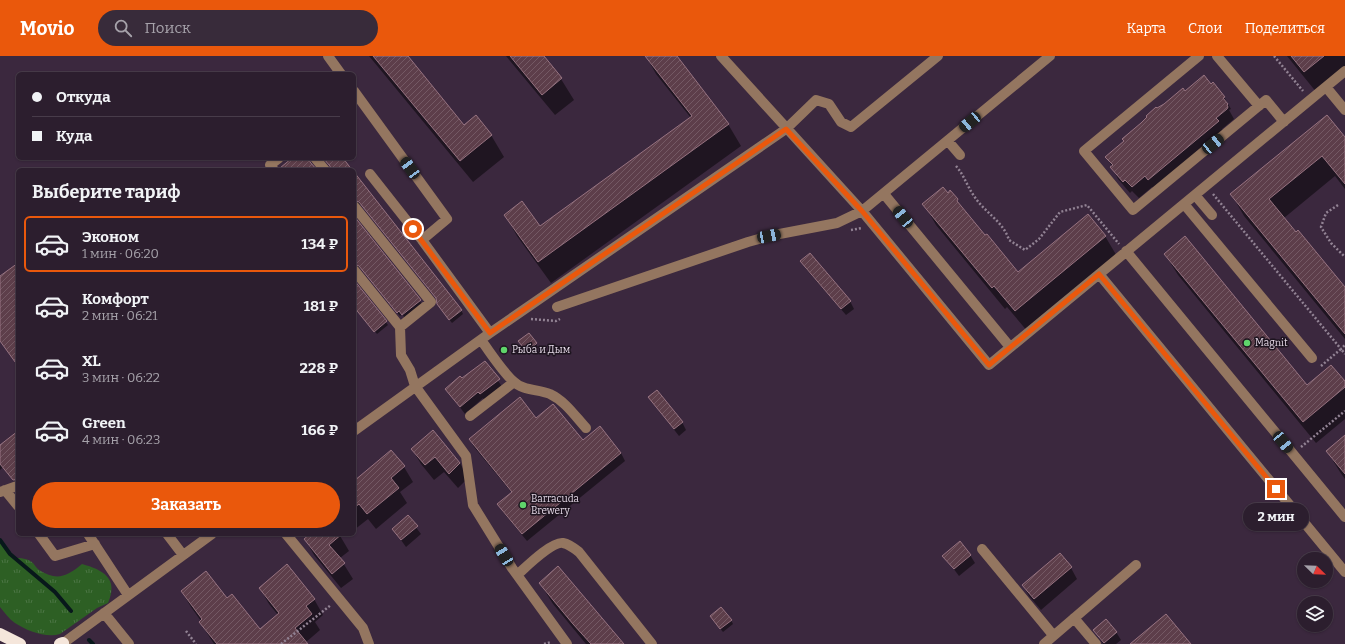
<!DOCTYPE html>
<html lang="ru">
<head>
<meta charset="utf-8">
<style>
	body { margin:0; font-family:Bitter,serif; background:#382b3a; color:#f1f3f6; height:100vh; display:flex; flex-direction:column; font-size:15px; white-space:nowrap }
	* { box-sizing:border-box; margin:0 }
	p { font-size:13px; color:#a6a2aa }
	.icon { flex:none; width:22px; height:22px; fill:none; stroke:currentColor; stroke-width:2; stroke-linecap:round; stroke-linejoin:round }
	.map { position:relative; flex:1; overflow:hidden }
	.panel { position:absolute; left:16px; top:112px; width:340px; height:368px; display:flex; flex-direction:column; background:#2c1e2e; border-radius:6px; box-shadow:0 1px 3px #0004,0 0 0 1px #483c4a }
	.panel>* { flex:none }
	.top-card { position:absolute; left:16px; top:16px; width:340px; height:88px; border-radius:6px; box-shadow:0 1px 3px #0004,0 0 0 1px #483c4a; display:grid; align-content:center; height:88px; padding:0 16px; background:#2c1e2e }
	.needle { width:26px; rotate:113deg }
	.buttons { position:absolute; left:1297px; top:496px; display:grid; gap:8px }
	.buttons a { display:grid; place-items:center; width:36px; height:36px; border-radius:50%; background:#2c1e2e; box-shadow:0 1px 3px #0004,0 0 0 1px #483c4a; font-size:20px }
	.end { position:absolute; width:18px; height:18px; margin:-9px; border:5px solid #ea580c; background:#fff; box-shadow:0 0 0 2px #fff }
	.from { border-radius:50% }
	.bubble { position:absolute; height:28px; border-radius:14px; background:#2c1e2e; box-shadow:0 1px 3px #0004,0 0 0 1px #483c4a; font-size:13px; font-weight:700; line-height:28px; text-align:center }
	.car { position:absolute; width:12px; height:24px; margin:-12px -6px; border-radius:5px; box-shadow:0 0 3px 1px #0007; background:linear-gradient(#222 24%,#8ab4d8 0 40%,#222 0 76%,#8ab4d8 0 86%,#222 0) }
	.top-card b { display:flex; align-items:center; gap:14px; height:38px; font-size:15px }
	.top-card b+b { border-top:1px solid #483c4a }
	.top-card i { width:10px; height:10px; background:#f1f3f6 }
	ul { padding:0; list-style:none }
	li { display:flex; align-items:center; gap:12px; height:56px; margin:0 8px 6px; padding:0 8px; border:2px solid transparent; border-radius:6px }
	li div { flex:1 }
	li b { display:block; font-size:15px }
	li em { font-style:normal; font-weight:700 }
	li.selected { border-color:#ea580c }
	li>.icon { width:36px; height:36px; stroke-width:1.5 }
	h2 { padding:0 16px; font-size:18px; line-height:48px }
	.action { display:flex; gap:8px; margin-top:auto; padding:8px 16px }
	.action a { flex:1; height:46px; border-radius:24px; background:#ea580c; color:#fff; font-size:16px; font-weight:700; line-height:46px; text-align:center }
	header { display:flex; align-items:center; gap:24px; box-sizing:border-box; height:56px; padding:0 20px; background:#ea580c; color:#fff }
	header strong { font-size:19px }
	nav { display:flex; gap:22px; margin-inline-start:auto; font-size:14px }
	.search { width:280px; height:36px; background:#382b3a; display:flex; align-items:center; gap:10px; box-sizing:border-box; padding:0 14px; border-radius:22px; color:#a6a2aa; font-size:15px }
	.map>svg:first-child { display:block }
	.grass { fill:url(#grass-tufts) }
	.shadow { fill:#0007 }
	.lines { fill:none; stroke-linecap:round; stroke-linejoin:round }
	.stream { stroke:#08181b; stroke-width:4 }
	.building { fill:url(#building-hatch); stroke:#977381 }
	.path { stroke:#928394; stroke-width:2.5; stroke-dasharray:2 2; stroke-linecap:butt }
	.minor { stroke:#947660; stroke-width:10 }
	.highway { stroke:#f5e6db; stroke-width:12 }
	.route { stroke:#ea580c; stroke-width:5 }
	.poi-dot { fill:#5fd56b; stroke:#1d141f; stroke-width:1.5 }
	.labels { text-anchor:middle; dominant-baseline:central; stroke-width:3; stroke-linejoin:round; paint-order:stroke }
	.poi-label { font-size:10px; fill:#e4d8e6; stroke:#1d141f; text-anchor:start }
</style>
</head>
<body>
<header>
<strong>Movio</strong>
<div class="search"><svg class="icon" aria-label="search" viewBox="0 0 24 24"><circle cx="10" cy="10" r="6"/><path d="M15 15l6 6"/></svg>Поиск</div>
<nav><a>Карта</a><a>Слои</a><a>Поделиться</a></nav>
</header>
<div class="map">
<svg width="1345" height="588" viewBox="0 0 1345 588">
	<defs>
		<pattern id="grass-tufts" width="24" height="20" patternUnits="userSpaceOnUse"><rect width="24" height="20" fill="#2d5f24"/><path d="M3 7l-1-3M5 7V3M7 7l1-3M15 17l-1-3M17 17v-4M19 17l1-3" fill="none" stroke="#4b7544"/></pattern>
		<pattern id="building-hatch" width="6" height="6" patternUnits="userSpaceOnUse"><rect width="6" height="6" fill="#5d3e4a"/><path d="M-1 1l2-2M0 6l6-6M5 7l2-2" fill="none" stroke="#745964"/></pattern>
	</defs>
	<rect width="100%" height="100%" fill="#3b283e"/>
	<path class="grass" d="M 0,484 L 14,502 C 21,502 27,502 33,507 C 35,509 36,512 39,514 C 56,525 67,521 82,508 C 103,514 119,522 108,547 L 97,552 L 60,578 C 46,582 27,575 15,567 C 9,563 5,557 0,551 Z"/>
	<path class="shadow" d="M 369,0 L 406,0 L 464,70 L 491,79 L 504,101 L 473,126 Z
		M 506,0 L 543,0 L 561,23 L 574,44 L 555,59 Z
		M 646,0 L 676,0 L 728,68 L 741,90 L 551,227 L 517,180 L 505,159 L 540,171 L 691,62 L 656,18 Z
		M 1287,0 L 1345,0 L 1345,14 L 1317,37 Z
		M 1211,29 L 1224,41 L 1231,53 L 1229,54 L 1234,63 L 1222,73 L 1224,77 L 1155,134 L 1152,131 L 1139,142 L 1132,135 L 1130,137 L 1118,123 L 1107,101 L 1125,86 L 1157,54 L 1185,36 Z
		M 1345,82 L 1345,133 L 1335,120 L 1284,162 L 1345,232 L 1345,283 L 1244,160 L 1232,139 Z
		M 354,118 L 461,254 L 463,258 L 452,267 L 440,252 L 437,243 L 362,149 L 354,147 Z
		M 948,138 L 957,144 L 963,154 L 1018,218 L 1105,180 L 1118,202 L 1028,276 L 1007,251 L 1005,253 L 936,169 L 924,148 Z
		M 354,162 L 422,248 L 405,262 L 402,258 L 400,260 L 362,213 L 359,211 L 354,212 Z
		M 1165,198 L 1307,330 L 1345,327 L 1345,363 L 1316,387 L 1178,219 Z
		M 802,206 L 850,245 L 854,253 L 846,259 L 806,213 Z
		M 354,226 L 388,269 L 377,278 L 354,250 Z
		M 528,278 L 538,291 L 529,299 L 521,289 Z
		M 485,306 L 503,332 L 485,345 L 483,342 L 465,358 L 446,333 L 462,324 Z
		M 649,341 L 682,366 L 686,374 L 679,380 L 654,348 Z
		M 433,376 L 460,407 L 468,422 L 458,432 L 444,416 L 434,424 L 421,408 L 412,393 Z
		M 18,379 L 18,427 L 16,428 L 3,411 L 0,414 L 0,390 Z
		M 1345,380 L 1345,423 L 1340,416 L 1327,395 Z
		M 470,383 L 583,385 L 621,397 L 625,405 L 527,485 L 503,456 L 499,449 L 512,437 L 474,391 Z
		M 404,411 L 413,426 L 400,436 L 407,447 L 376,473 L 368,463 L 354,474 L 354,427 Z
		M 408,461 L 421,478 L 406,491 L 393,473 Z
		M 311,478 L 339,478 L 349,495 L 340,502 L 353,523 L 341,532 L 314,499 L 305,483 Z
		M 970,499 L 975,507 L 959,520 L 944,500 Z
		M 1071,512 L 1077,523 L 1041,554 L 1029,540 L 1023,529 Z
		M 540,527 L 622,588 L 586,588 L 553,548 Z
		M 260,532 L 314,543 L 323,559 L 315,566 L 320,574 L 305,587 L 306,588 L 214,588 L 200,566 L 201,565 L 191,551 L 182,536 L 227,544 L 260,574 L 278,559 L 269,548 Z
		M 713,564 L 731,564 L 733,568 L 723,576 Z
		M 1094,574 L 1116,576 L 1121,584 L 1116,588 L 1103,588 Z"/>
	<g class="lines">
		<path class="stream" d="M 0,484 L 10,498 L 55,536 L 71,555
			M 89,584 L 93,588"/>
	</g>
	<path class="building" d="M 373,0 L 408,0 L 464,69 L 476,59 L 492,79 L 460,105 Z
		M 510,0 L 544,0 L 562,22 L 542,39 Z
		M 645,0 L 677,0 L 729,68 L 538,206 L 504,159 L 522,145 L 540,170 L 692,60 Z
		M 1291,0 L 1324,0 L 1304,16 Z
		M 1204,19 L 1211,28 L 1213,26 L 1225,41 L 1223,42 L 1228,48 L 1227,49 L 1228,51 L 1227,53 L 1216,62 L 1219,65 L 1148,124 L 1145,120 L 1132,131 L 1125,124 L 1123,126 L 1110,111 L 1113,109 L 1105,101 L 1124,85 L 1122,83 L 1141,67 L 1147,61 L 1146,60 L 1156,51 L 1157,52 L 1164,48 L 1183,32 L 1185,35 Z
		M 1327,59 L 1345,81 L 1345,128 L 1322,100 L 1269,143 L 1296,176 L 1298,174 L 1345,231 L 1345,278 L 1230,138 Z
		M 292,102 L 309,102 L 310,106 L 317,114 L 280,114 L 280,112 Z
		M 323,102 L 343,102 L 352,114 L 331,114 L 330,110 Z
		M 354,116 L 462,254 L 449,264 L 437,248 L 436,242 L 359,146 L 354,144 Z
		M 943,131 L 948,137 L 950,134 L 958,143 L 957,145 L 985,179 L 987,178 L 1018,216 L 1088,158 L 1106,180 L 1015,255 L 994,230 L 992,232 L 922,148 Z
		M 354,160 L 421,244 L 402,259 L 399,255 L 397,257 L 359,210 L 354,208 Z
		M 1185,180 L 1307,329 L 1331,309 L 1345,325 L 1345,331 L 1303,366 L 1164,198 Z
		M 810,197 L 851,245 L 841,253 L 800,205 Z
		M 18,207 L 18,310 L 0,285 L 0,220 Z
		M 354,224 L 387,265 L 374,276 L 354,251 Z
		M 529,277 L 537,287 L 527,296 L 518,285 Z
		M 485,305 L 500,323 L 480,338 L 478,336 L 460,351 L 445,333 L 460,320 L 462,322 Z
		M 657,334 L 683,366 L 674,373 L 648,341 Z
		M 520,341 L 536,362 L 553,348 L 583,384 L 600,370 L 621,397 L 522,478 L 497,448 L 512,436 L 469,383 Z
		M 433,374 L 460,407 L 449,418 L 435,401 L 425,409 L 411,393 Z
		M 18,375 L 18,424 L 13,424 L 0,408 L 0,389 Z
		M 1345,379 L 1345,418 L 1326,395 Z
		M 391,394 L 405,410 L 391,422 L 399,432 L 367,458 L 359,448 L 354,452 L 354,425 Z
		M 408,459 L 418,470 L 401,484 L 392,473 Z
		M 310,478 L 342,478 L 329,489 L 345,507 L 332,518 L 304,483 Z
		M 960,485 L 971,499 L 954,513 L 942,500 Z
		M 1060,497 L 1072,511 L 1034,543 L 1022,529 Z
		M 287,508 L 315,543 L 306,550 L 312,558 L 295,572 L 308,588 L 217,588 L 199,566 L 202,563 L 181,535 L 206,515 L 227,542 L 232,538 L 260,573 L 279,557 L 259,532 Z
		M 558,510 L 624,588 L 591,588 L 573,568 L 539,527 Z
		M 721,551 L 732,564 L 720,573 L 710,560 Z
		M 1166,558 L 1191,588 L 1130,588 Z
		M 1106,563 L 1117,576 L 1104,587 L 1093,574 Z"/>
	<g class="lines">
		<path class="path" d="M 1274,0 L 1303,35
			M 956,110 C 964,119 967,130 974,140 C 984,156 1003,165 1009,184 L 1025,194 L 1039,183 L 1060,156 L 1087,149 L 1119,188
			M 1213,138 L 1341,293 L 1345,289
			M 1338,149 L 1326,157 L 1321,171 L 1331,187 L 1345,201
			M 851,174 L 862,172
			M 531,263 L 556,265 L 560,263
			M 1321,310 L 1341,293 L 1345,298
			M 1301,391 L 1345,355
			M 186,575 L 196,588
			M 281,588 L 331,549
			M 544,588 L 551,586"/>
		<path class="minor" d="M 328,0 L 341,18
			M 721,0 L 862,155 L 989,309 L 1345,15
			M 1199,0 L 1084,95 L 1133,154 L 1266,44 L 1284,66
			M 1217,0 L 1259,50
			M 1326,31 L 1345,54
			M 354,35 L 447,163 L 422,184
			M 948,85 L 960,99
			M 315,102 L 325,114
			M 274,114 L 270,109 L 279,102
			M 370,118 L 422,184 L 490,277
			M 884,138 L 1010,291
			M 1195,139 L 1212,159
			M 1184,148 L 1312,302
			M 354,150 L 431,246 L 400,271
			M 1126,195 L 1345,461
			M 354,214 L 400,271 L 401,299 L 410,314 L 415,330 L 466,400 L 473,449 L 512,512 L 567,588
			M 1099,218 L 1345,516
			M 557,251 L 748,186 L 769,180 L 837,167 L 862,155 L 1050,0
			M 481,284 C 490,296 502,315 513,325 C 523,335 538,333 550,338 C 565,345 575,360 586,372
			M 470,360 L 514,326
			M 354,375 L 490,277 L 786,73 L 816,44 L 829,48 L 841,66 L 851,71 L 938,0
			M 5,434 L 18,450
			M 0,436 L 17,430
			M 39,478 L 55,500 L 95,488
			M 88,478 L 128,539
			M 167,478 L 183,499
			M 286,478 L 363,572 L 369,588
			M 982,493 L 1053,579
			M 517,519 C 525,512 552,485 563,487 C 569,488 574,492 579,496 L 652,588
			M 104,557 L 129,588
			M 1074,562 L 1096,588
			M 62,588 L 212,478
			M 1044,588 L 1136,509"/>
		<path class="highway" d="M 0,578 L 20,588
			M 60,588 L 63,587"/>
	</g>
	<g class="lines">
		<path class="route" d="M 413,173 L 490,277 L 786,73 L 862,155 L 989,309 L 1099,218 L 1276,433"/>
	</g>
	<g class="poi-dot">
		<circle cx="1247" cy="287" r="4"/>
		<circle cx="504" cy="294" r="4"/>
		<circle cx="523" cy="449" r="4"/>
	</g>
	<g class="labels">
		<g class="poi-label">
			<text x="1255" y="287">Magnit</text>
			<text x="512" y="294">Рыба и Дым</text>
			<text x="531" y="443">Barracuda<tspan x="531" dy="12">Brewery</tspan></text>
		</g>
	</g>
</svg>
<div class="buttons">
<a><svg class="needle" viewBox="-14 -14 28 28"><path d="M0-13l5 13h-10z" fill="#e53935"/><path d="M0 13l5-13h-10z" fill="#a6a2aa"/></svg></a>
<a><svg class="icon" aria-label="layers" viewBox="0 0 24 24"><path d="M12 4l9 5-9 5-9-5zM3 14l9 5 9-5"/></svg></a>
</div>
<i class="end from" style="left:413px;top:173px"></i>
<i class="end" style="left:1276px;top:433px"></i>
<div class="bubble" style="left:1243px;top:447px;width:66px">2 мин</div>
<i class="car" style="left:970px;top:66px;rotate:230deg"></i>
<i class="car" style="left:1213px;top:88px;rotate:51deg"></i>
<i class="car" style="left:410px;top:112px;rotate:324deg"></i>
<i class="car" style="left:903px;top:161px;rotate:321deg"></i>
<i class="car" style="left:769px;top:180px;rotate:79deg"></i>
<i class="car" style="left:1283px;top:386px;rotate:141deg"></i>
<i class="car" style="left:504px;top:499px;rotate:329deg"></i>
<div class="top-card">
<b><i class="from"></i>Откуда</b>
<b><i></i>Куда</b>
</div>
<section class="panel">
<h2>Выберите тариф</h2>
<ul>
<li class="selected"><svg class="icon" aria-label="car" viewBox="0 0 24 24"><path d="M5 17H2v-5l4-1 3-4h7l3 4 3 1v5h-3M9 17h6M6 11h13"/><circle cx="7" cy="17" r="2"/><circle cx="17" cy="17" r="2"/></svg><div><b>Эконом</b><p>1 мин · 06:20</p></div><em>134 ₽</em></li>
<li><svg class="icon" aria-label="car" viewBox="0 0 24 24"><path d="M5 17H2v-5l4-1 3-4h7l3 4 3 1v5h-3M9 17h6M6 11h13"/><circle cx="7" cy="17" r="2"/><circle cx="17" cy="17" r="2"/></svg><div><b>Комфорт</b><p>2 мин · 06:21</p></div><em>181 ₽</em></li>
<li><svg class="icon" aria-label="car" viewBox="0 0 24 24"><path d="M5 17H2v-5l4-1 3-4h7l3 4 3 1v5h-3M9 17h6M6 11h13"/><circle cx="7" cy="17" r="2"/><circle cx="17" cy="17" r="2"/></svg><div><b>XL</b><p>3 мин · 06:22</p></div><em>228 ₽</em></li>
<li><svg class="icon" aria-label="car" viewBox="0 0 24 24"><path d="M5 17H2v-5l4-1 3-4h7l3 4 3 1v5h-3M9 17h6M6 11h13"/><circle cx="7" cy="17" r="2"/><circle cx="17" cy="17" r="2"/></svg><div><b>Green</b><p>4 мин · 06:23</p></div><em>166 ₽</em></li>
</ul>
<div class="action"><a>Заказать</a></div>
</section>
</div>
</body>
</html>
